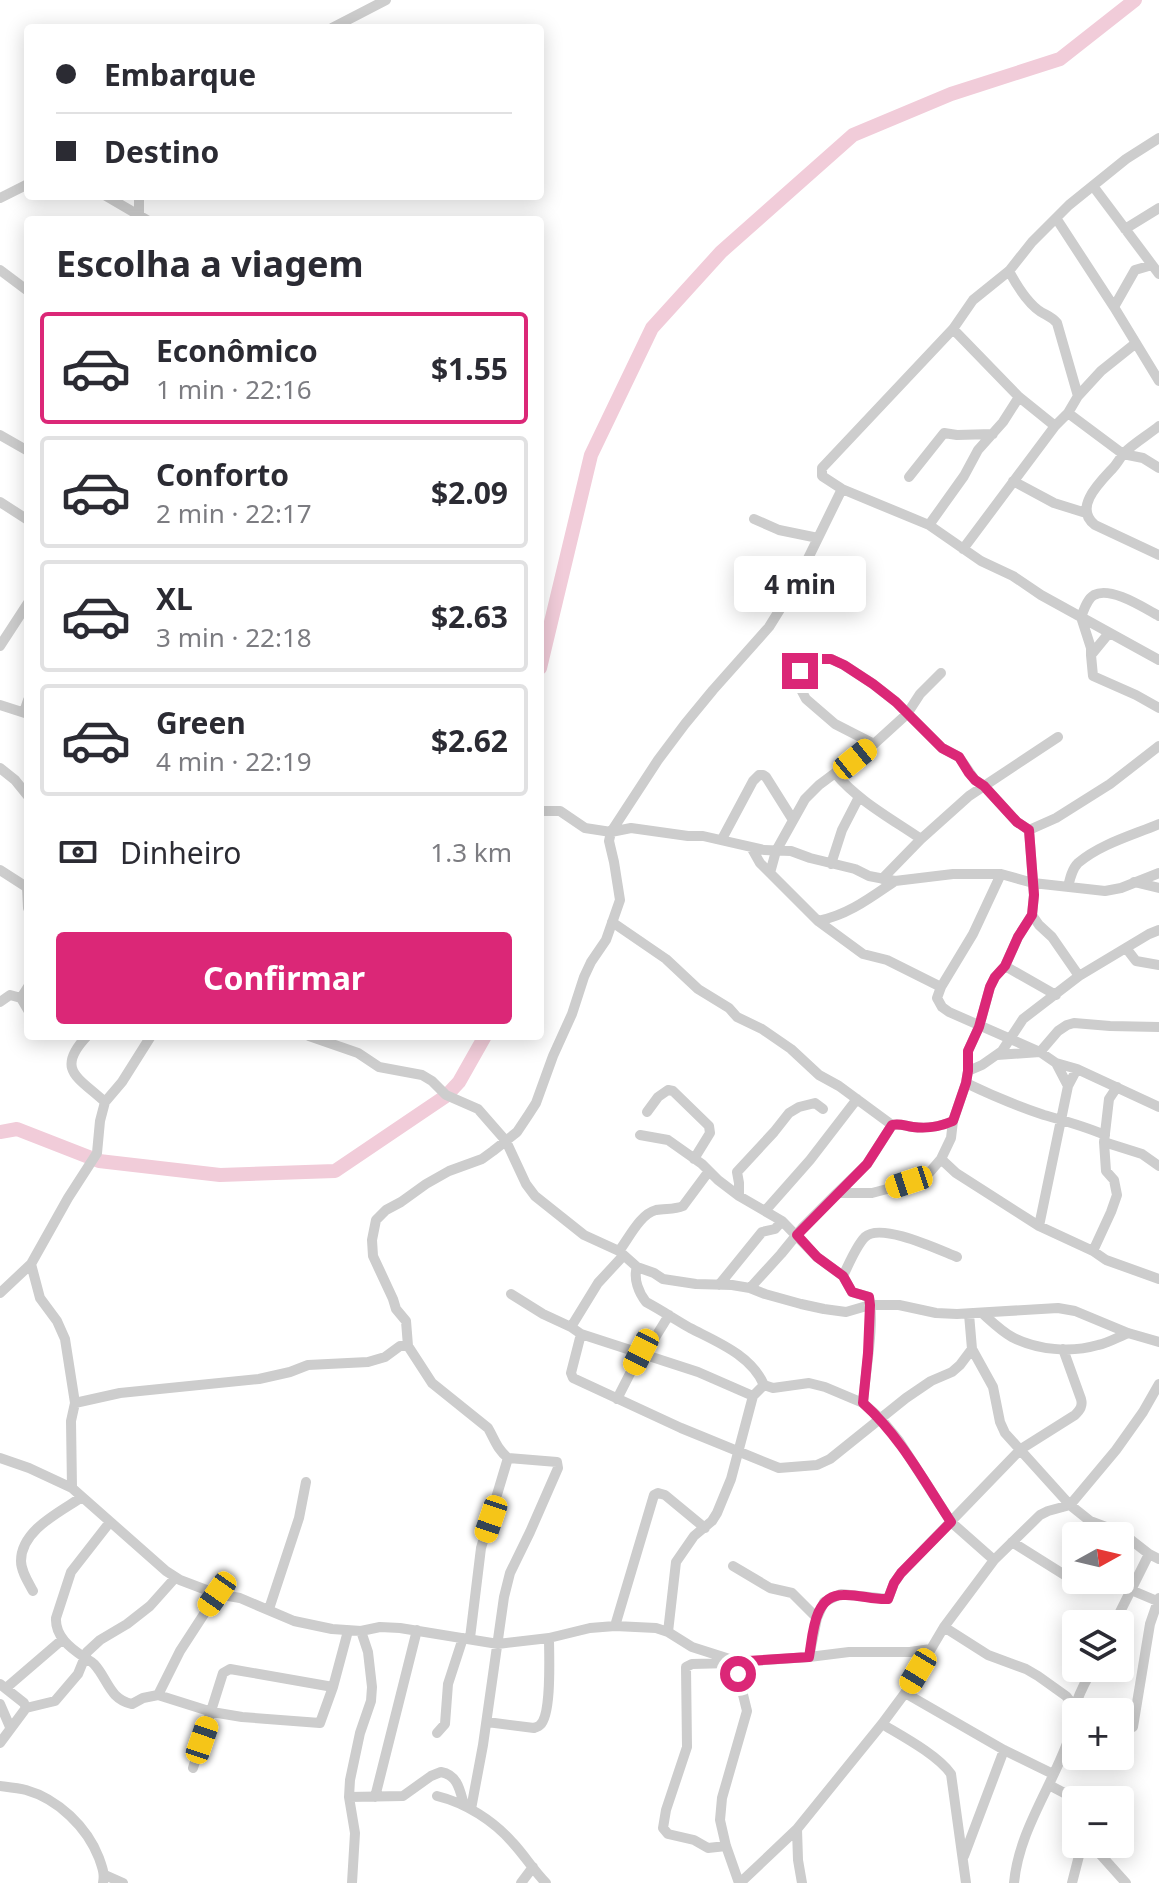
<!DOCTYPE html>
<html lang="pt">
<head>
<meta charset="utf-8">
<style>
	body { margin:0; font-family:"Noto Sans",sans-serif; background:#f7f7f7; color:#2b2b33; height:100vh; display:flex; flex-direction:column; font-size:30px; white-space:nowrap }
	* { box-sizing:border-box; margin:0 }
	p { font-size:26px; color:#7c7c81 }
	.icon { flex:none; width:44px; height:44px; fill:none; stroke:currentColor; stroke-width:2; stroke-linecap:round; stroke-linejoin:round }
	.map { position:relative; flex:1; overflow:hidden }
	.panel { position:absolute; left:24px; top:216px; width:520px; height:824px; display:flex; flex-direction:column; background:#fff; border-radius:8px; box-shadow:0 4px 20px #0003 }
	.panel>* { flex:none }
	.hud { position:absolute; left:24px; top:24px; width:520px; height:176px; border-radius:8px; box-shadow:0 4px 20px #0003; display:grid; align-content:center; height:176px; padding:0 32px; background:#fff }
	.needle { width:52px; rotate:82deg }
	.controls { position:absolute; left:1062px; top:1522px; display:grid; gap:16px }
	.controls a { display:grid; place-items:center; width:72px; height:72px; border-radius:8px; background:#fff; box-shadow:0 4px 20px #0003; font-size:40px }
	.end { position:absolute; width:36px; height:36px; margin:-18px; border:10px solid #db2777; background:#fff; box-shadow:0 0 0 4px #fff }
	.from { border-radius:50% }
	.bubble { position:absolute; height:56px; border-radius:8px; background:#fff; box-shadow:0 4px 20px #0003; font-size:26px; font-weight:700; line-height:56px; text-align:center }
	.car { position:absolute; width:24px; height:48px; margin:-24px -12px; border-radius:10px; box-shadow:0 0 6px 2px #0007; background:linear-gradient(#f5c518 24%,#345 0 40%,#f5c518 0 76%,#345 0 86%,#f5c518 0) }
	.hud b { display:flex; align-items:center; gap:28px; height:76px; font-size:30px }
	.hud b+b { border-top:2px solid #e1e1e2 }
	.hud i { width:20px; height:20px; background:#2b2b33 }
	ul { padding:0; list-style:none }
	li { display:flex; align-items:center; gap:24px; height:112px; margin:0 16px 12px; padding:0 16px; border:4px solid #e1e1e2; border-radius:8px }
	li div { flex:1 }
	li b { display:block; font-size:30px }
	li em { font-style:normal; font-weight:700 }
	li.current { border-color:#db2777 }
	li>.icon { width:72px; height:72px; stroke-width:1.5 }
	h2 { padding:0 32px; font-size:36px; line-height:96px }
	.pay { display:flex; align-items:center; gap:20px; height:88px; padding:0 32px; font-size:30px }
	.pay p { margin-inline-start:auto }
	.action { display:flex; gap:16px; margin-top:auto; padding:16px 32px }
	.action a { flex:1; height:92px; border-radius:8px; background:#db2777; color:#fff; font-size:32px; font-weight:700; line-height:92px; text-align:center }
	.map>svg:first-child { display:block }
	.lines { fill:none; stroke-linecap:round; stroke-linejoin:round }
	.river { stroke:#f1ccd9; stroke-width:14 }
	.minor { stroke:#cdcdcd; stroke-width:10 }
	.route { stroke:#db2777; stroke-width:10 }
</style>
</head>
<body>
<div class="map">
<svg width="1159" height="1883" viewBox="0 0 1159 1883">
	<rect width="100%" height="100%" fill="#fff"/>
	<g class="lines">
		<path class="river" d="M 540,668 L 591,455 L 652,328 L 721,252 L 853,135 L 951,94 L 1060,59 L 1135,0
			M 0,1132 L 17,1129 L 99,1161 L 220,1175 L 335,1171 L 446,1096 L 459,1082 L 485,1036"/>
		<path class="minor" d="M 332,28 L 386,0
			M 1159,138 L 1126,159 L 1069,205 L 1032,242 L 1009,271 L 973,300 L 953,329 L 822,468 L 822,476 L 842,489 L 929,525 L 981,561 L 1013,576 L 1041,595 L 1159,660
			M 1093,186 L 1159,274
			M 106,196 L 147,220
			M 139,196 L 139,218
			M 0,198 L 28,184
			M 1056,218 L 1114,307 L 1159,381
			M 1125,229 L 1159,208
			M 0,270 L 28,291
			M 1114,307 L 1135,270 L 1152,265
			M 953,329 L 1019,397 L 1055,426
			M 1078,396 L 1101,371 L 1136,343
			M 1068,413 L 1123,454 L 1143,458 L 1159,468
			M 1159,426 C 1148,435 1134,443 1124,453 C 1120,458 1117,464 1113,468 C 1099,483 1073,508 1095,525 L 1159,555
			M 0,435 L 28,451
			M 909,477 L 944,433 L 957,435 L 993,434
			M 1013,481 L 1054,503 L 1086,513
			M 0,502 L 28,520
			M 754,519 L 779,530 L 818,538
			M 929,525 L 964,476 L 978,450 L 1003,422 L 1019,397
			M 963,549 L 1055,426 L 1068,413 L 1078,396 L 1057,323 C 1052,317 1048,316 1041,312 C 1027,303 1017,286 1009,271
			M 1109,633 L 1091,655 L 1093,676 L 1136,695 L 1159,708
			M 0,646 L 28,603
			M 1091,655 L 1091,648 L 1081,617 C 1084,610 1087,599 1094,595 C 1111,586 1144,608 1159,616
			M 0,705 L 28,714
			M 24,712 L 28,700
			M 874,744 L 835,724 L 806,699 L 798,684 L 798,678 L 800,671 L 808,663 L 814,659 L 831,659 L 844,665 L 873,684 L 896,702 L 942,748 L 959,757 L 975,780 L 984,786 L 1017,822 L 1029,830
			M 0,768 L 15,780 L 28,796
			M 835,773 C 858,801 892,819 921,839
			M 540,811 L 560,811 L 585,828 L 611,832 L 631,828 L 688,836 L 703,836 L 764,850 L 791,851 L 810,858 L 855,869 L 869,876 L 895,881 L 953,874 L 1001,874 L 1033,883 L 1105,891 L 1121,888 L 1159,873
			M 1029,830 L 1056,818 L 1110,784 L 1159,746
			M 1029,830 L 1034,895 L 1032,915
			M 722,839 L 753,781 L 759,775 L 763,775 L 766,777 L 793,820
			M 751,847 L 760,863 L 818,921 L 863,954 L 887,960 L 941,987 L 937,998 L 942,1007 L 949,1012 L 1040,1052 L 1056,1063 L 1077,1069 L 1159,1107
			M 831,864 L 842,830 L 859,797
			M 0,870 L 28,888
			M 770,873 L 776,851 L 805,799 L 819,785 L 874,744 L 907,714 L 920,694 L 941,673
			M 882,879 L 921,839 L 969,796 L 1058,737
			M 1134,882 L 1159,888
			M 27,887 L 28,908
			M 1068,887 C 1070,878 1072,869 1078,863 C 1100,844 1133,835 1159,824
			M 818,921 C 848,915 870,898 895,881
			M 612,922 L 666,959 L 698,989 L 729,1008 L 737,1017 L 762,1029 L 791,1049 L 819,1075 L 839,1086 L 892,1125 C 900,1123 905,1126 913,1127 C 928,1129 939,1127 953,1121
			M 1126,948 L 1136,961 L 1159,965
			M 1005,966 L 1056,995
			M 941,987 L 973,934 L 1001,874
			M 21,998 L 28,987
			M 0,1002 L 10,995 L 21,998 L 28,1010
			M 87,1036 C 55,1070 78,1077 105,1102
			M 309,1036 L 358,1053 L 379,1067 L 422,1075 L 432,1081 L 446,1095 L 478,1109 L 506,1141 L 526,1184 L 535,1196 L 584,1235 L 619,1251 L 637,1267 L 654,1273 L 663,1279 L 696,1284 L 732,1285 L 750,1288 L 765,1294 L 801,1304 L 824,1309 L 846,1312 L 870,1305 L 899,1305 L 936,1313 L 957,1314 L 1058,1308 L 1075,1311 L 1128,1333 L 1159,1342
			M 997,1055 L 1040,1052 L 1058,1031 L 1067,1025 L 1074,1023 L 1110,1026 L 1159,1027
			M 1056,1063 L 1068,1086 L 1077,1069
			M 968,1071 L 982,1065 L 1002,1051 L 1023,1019 L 1079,976 L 1149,934 L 1159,930
			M 966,1083 C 991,1095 1017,1106 1044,1115 C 1065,1121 1084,1126 1105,1135
			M 647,1112 L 658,1097 L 668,1090 L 673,1091 L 709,1126 L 710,1133 L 694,1159
			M 640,1135 L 668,1140 L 702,1164 L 718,1180 L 739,1196 L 782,1221 L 817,1257 L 843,1276 L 852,1292 L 869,1297 C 875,1325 865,1372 863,1403
			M 1104,1142 L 1142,1154 L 1159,1166
			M 941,1159 L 956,1173 L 1039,1226 L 1093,1251 L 1106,1260 L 1159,1279
			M 837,1193 L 867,1164 L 892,1125
			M 739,1196 L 739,1183 L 737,1172 L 774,1132 L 789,1113 L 799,1107 L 815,1103 L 823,1109
			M 765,1211 L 810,1160 L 857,1099
			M 1039,1226 L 1068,1086
			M 619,1251 C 629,1238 640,1214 656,1210 C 665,1208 674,1210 683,1206 L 709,1171
			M 1093,1251 L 1111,1212 L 1117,1195 L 1114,1180 L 1106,1171 L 1104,1142 L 1109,1099 L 1117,1087
			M 31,1264 L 40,1298 L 57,1321 L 65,1339 L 75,1403 L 71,1421 L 72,1488
			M 637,1267 C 633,1279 639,1293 646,1302 C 661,1310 676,1320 690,1328 C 717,1342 751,1355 764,1385
			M 843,1276 C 849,1264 856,1246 865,1237 C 881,1222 939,1250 957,1257
			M 719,1285 L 762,1232 L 775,1229 L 782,1221
			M 750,1288 L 781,1254 L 803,1227 L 837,1193 L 872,1193 L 891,1188 L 929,1173 L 941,1159 L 951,1138 L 953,1121 L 966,1083 L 968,1071 L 968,1051 L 979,1027 L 990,987 L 995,977 L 1005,966 L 1018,937 L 1032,915 L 1039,925 L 1052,937 L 1079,976
			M 0,1293 L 31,1264 L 68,1198 L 97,1153 L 100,1121 L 105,1102 L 122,1082 L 151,1036
			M 511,1294 L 543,1314 L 571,1327 L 581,1334 L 698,1372 L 753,1396
			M 982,1313 C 991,1321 1001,1331 1012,1337 C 1037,1350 1071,1353 1098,1345 C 1108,1343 1118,1337 1128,1333
			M 969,1314 L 972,1349 L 993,1387 L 1000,1422 L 1005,1433 L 1070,1505 L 1090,1521 L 1122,1533 L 1149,1554 L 1159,1559
			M 571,1327 L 598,1283 L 623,1256
			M 581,1334 L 571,1373 L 573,1378 L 681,1428 L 779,1468 L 817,1465 L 830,1459 L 906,1398 L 931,1381 L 952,1372 L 960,1365 L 972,1349
			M 408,1346 L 406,1321 L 396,1309 L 393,1299 L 373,1256 L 372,1240 L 376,1220 L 386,1210 L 401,1202 L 426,1184 L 449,1171 L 482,1159 L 493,1151 L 517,1132 L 529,1114 L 536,1103 L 553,1056 L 572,1014 L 584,977 L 591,962 L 606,940 L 620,900 L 614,862 L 609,841 L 611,832 L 658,760 L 685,724 L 713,690 L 769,627 L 795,585 L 842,489
			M 645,1354 L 669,1315
			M 764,1385 L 773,1388 L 809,1383 L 825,1387 L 863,1403 L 881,1419 L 899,1441 L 951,1522 L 994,1560
			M 617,1399 L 641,1352
			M 75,1403 L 120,1393 L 259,1379 L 290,1372 L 308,1365 L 368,1362 L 385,1357 L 400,1346 L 408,1346 L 432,1383 L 488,1428 C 495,1440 497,1449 508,1458 L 481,1548 L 470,1638
			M 0,1458 L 29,1468 L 72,1488 L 166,1571 L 180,1580 L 217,1594 L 240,1598 L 294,1621 L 332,1629 L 361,1631 L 380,1627 L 400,1628 L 498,1644 L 549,1638 L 590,1628 L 615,1626 L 656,1628 L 668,1632 L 692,1647 L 739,1662 L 809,1657 L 849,1652 L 910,1652 L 931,1649
			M 110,1522 L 71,1572 L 56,1618 C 55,1636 70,1648 84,1657 C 89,1661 90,1660 94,1664 C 108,1679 109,1699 132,1704 L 143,1698 L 158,1695 L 212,1712 L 242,1717 L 320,1723 L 333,1687 L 348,1631
			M 1012,1542 L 1079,1584
			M 733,1566 L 770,1588 L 792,1593 L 817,1618
			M 1131,1590 L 1157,1601
			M 33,1591 C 28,1582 21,1571 21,1561 C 21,1530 60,1512 82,1497
			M 269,1609 L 299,1518 L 306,1482
			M 1114,1624 L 1149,1554
			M 615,1626 L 654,1495 L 658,1493 L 665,1495 L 705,1528
			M 944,1627 L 988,1655 L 1026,1669 L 1038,1676 L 1066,1696 L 1075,1707
			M 668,1632 L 676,1562 L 694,1536 L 712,1521 L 717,1513 L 731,1479 L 753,1396 L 764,1385
			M 809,1657 L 817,1618 L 824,1602 L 841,1594 L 888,1599 L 894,1583 L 901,1573 L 1021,1449 L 1075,1415 C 1080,1410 1083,1406 1081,1399 L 1063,1349
			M 732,1662 L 738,1674 L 747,1711 L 722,1798 L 720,1820 L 726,1846 L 739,1883
			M 0,1684 L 24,1703 L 26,1708
			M 6,1688 L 63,1639
			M 905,1693 L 1004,1750 L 1053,1774
			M 158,1695 L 180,1651 L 217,1594
			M 0,1704 L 10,1727
			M 487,1722 L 534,1728 C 536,1727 538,1727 540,1725 C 552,1715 549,1655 549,1638
			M 882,1724 C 902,1736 938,1755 951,1774 L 966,1883
			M 1133,1727 L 1150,1624 L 1159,1598
			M 437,1733 L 445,1724 L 448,1684 L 463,1638
			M 0,1743 L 26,1708 L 55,1701 L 78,1674 L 87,1652 L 100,1640 L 127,1624 L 150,1606 L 175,1578
			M 193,1768 L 223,1673 L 230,1669 L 333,1687
			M 1049,1785 L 1070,1796 L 1076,1808
			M 0,1786 C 8,1787 18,1788 26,1790 C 58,1799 87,1827 99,1858 C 102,1867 105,1873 103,1883
			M 437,1796 C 466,1803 494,1821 513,1843 C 525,1856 534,1871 546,1883
			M 349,1797 L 403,1796 L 431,1776 L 441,1772 C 458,1775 460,1791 464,1805
			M 375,1797 L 417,1630
			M 471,1809 L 483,1745 L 504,1597 L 510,1573 L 530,1532 L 558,1468 L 557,1462 L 508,1458
			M 797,1829 L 798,1860 L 802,1883
			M 1091,1844 L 1126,1883
			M 726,1846 L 708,1848 L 694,1840 L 668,1834 L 663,1828 L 666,1810 L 687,1747 L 686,1667 L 692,1664 L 730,1663
			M 964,1856 L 1004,1750
			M 105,1875 L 123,1883
			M 352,1883 L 355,1833 L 349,1797 L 350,1780 L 360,1733 L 371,1701 L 372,1687 L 368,1652 L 361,1631
			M 521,1883 L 533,1867
			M 740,1883 L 797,1829 L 882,1724 L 905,1693 L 944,1627 L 994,1560 L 1040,1515 L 1048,1511 L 1070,1505 L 1116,1450 L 1143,1412 L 1159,1384
			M 1014,1883 C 1019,1830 1052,1787 1069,1738 C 1072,1728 1072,1718 1075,1708 C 1078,1694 1086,1681 1093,1668
			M 1072,1883 L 1082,1844"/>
	</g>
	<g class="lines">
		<path class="route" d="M 738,1674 L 732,1662 L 809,1657 C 813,1636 813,1595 843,1595 C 858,1594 873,1600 888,1599 L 894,1583 L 901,1573 L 951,1522 C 924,1481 900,1436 863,1403 L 868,1353 L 870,1305 L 869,1297 L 852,1292 L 843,1276 L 817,1257 L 797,1235 L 867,1164 L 892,1125 C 900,1123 905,1126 913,1127 C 928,1129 939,1127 953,1121 L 966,1083 L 968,1071 L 968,1051 L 979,1027 L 990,987 L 995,977 L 1005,966 L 1018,937 L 1032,915 L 1034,895 L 1029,830 L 1017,822 L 984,786 L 975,780 L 969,773 L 959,757 L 942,748 L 896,702 L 873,684 L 844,665 L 831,659 L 814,659 L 800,671"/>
	</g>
</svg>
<div class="controls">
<a><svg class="needle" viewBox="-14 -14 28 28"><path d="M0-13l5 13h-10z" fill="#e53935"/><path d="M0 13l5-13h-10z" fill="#7c7c81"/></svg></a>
<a><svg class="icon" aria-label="layers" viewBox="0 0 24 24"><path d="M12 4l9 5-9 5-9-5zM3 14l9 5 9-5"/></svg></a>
<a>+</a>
<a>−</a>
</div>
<i class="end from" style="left:738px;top:1674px"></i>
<i class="end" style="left:800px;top:671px"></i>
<div class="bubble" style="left:734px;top:556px;width:132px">4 min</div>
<i class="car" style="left:855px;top:759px;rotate:51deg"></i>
<i class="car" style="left:909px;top:1182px;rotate:252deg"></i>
<i class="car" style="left:641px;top:1352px;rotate:207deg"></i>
<i class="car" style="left:491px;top:1519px;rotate:199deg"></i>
<i class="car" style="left:217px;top:1594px;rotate:215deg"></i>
<i class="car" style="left:918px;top:1671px;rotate:211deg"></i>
<i class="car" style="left:202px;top:1740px;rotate:19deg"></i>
<div class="hud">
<b><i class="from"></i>Embarque</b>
<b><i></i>Destino</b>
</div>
<section class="panel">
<h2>Escolha a viagem</h2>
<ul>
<li class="current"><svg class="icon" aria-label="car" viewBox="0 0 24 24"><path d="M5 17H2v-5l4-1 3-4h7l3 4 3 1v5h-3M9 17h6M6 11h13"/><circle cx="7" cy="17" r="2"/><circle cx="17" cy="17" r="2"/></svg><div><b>Econômico</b><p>1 min · 22:16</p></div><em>$1.55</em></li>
<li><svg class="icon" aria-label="car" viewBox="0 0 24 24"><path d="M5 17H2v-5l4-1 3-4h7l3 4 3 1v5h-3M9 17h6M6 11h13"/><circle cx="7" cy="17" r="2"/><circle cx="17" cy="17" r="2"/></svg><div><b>Conforto</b><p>2 min · 22:17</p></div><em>$2.09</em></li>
<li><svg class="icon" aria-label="car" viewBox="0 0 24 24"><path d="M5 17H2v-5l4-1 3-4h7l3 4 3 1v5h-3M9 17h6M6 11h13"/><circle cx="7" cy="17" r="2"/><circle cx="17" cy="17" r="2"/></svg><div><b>XL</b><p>3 min · 22:18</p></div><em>$2.63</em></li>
<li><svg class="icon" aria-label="car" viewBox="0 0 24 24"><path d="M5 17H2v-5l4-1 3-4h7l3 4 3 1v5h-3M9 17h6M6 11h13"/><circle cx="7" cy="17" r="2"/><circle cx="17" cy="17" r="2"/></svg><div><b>Green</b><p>4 min · 22:19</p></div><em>$2.62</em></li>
</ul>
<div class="pay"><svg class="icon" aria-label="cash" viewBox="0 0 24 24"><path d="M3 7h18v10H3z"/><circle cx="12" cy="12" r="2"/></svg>Dinheiro<p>1.3 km</p></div>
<div class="action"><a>Confirmar</a></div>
</section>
</div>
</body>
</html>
